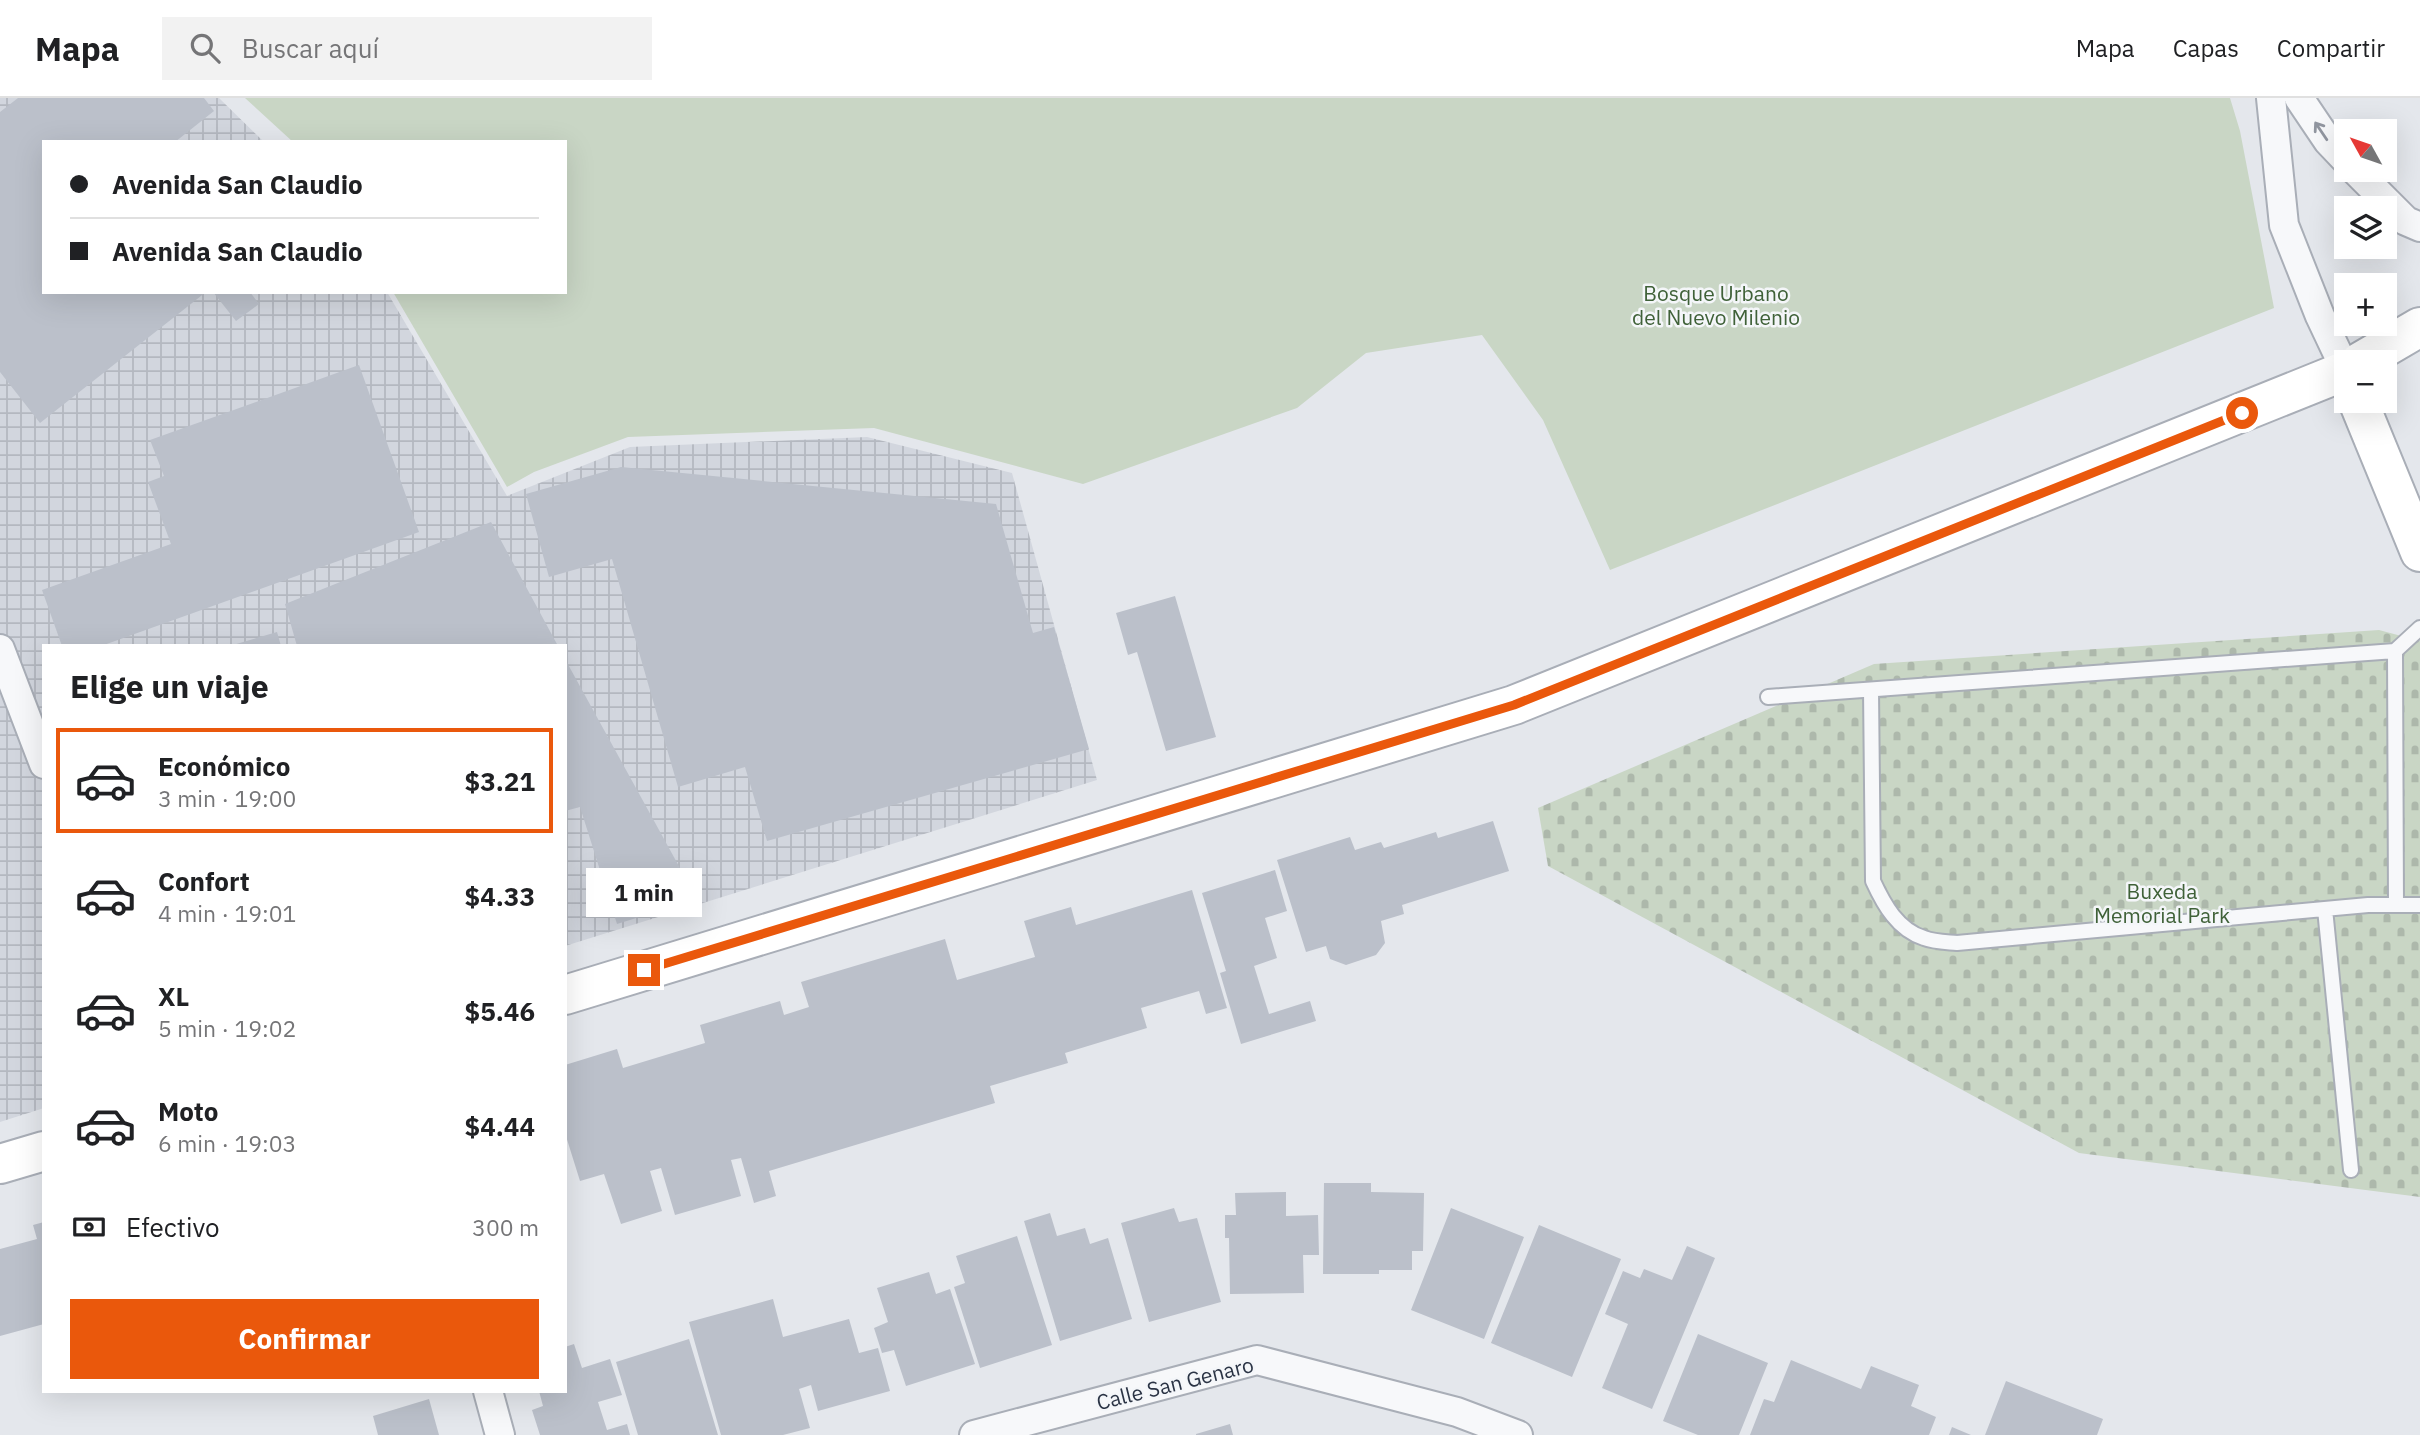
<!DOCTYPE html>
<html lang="es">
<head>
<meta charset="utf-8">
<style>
	body { margin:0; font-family:"IBM Plex Sans",sans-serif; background:#f2f2f2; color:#202124; height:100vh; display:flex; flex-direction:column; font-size:26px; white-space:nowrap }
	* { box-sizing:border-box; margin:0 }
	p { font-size:23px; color:#757577 }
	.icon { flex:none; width:38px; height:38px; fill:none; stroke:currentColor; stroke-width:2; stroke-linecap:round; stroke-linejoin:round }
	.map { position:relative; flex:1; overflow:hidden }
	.drawer { position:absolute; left:42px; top:546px; width:525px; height:749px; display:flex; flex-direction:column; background:#fff; border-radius:0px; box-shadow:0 7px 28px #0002 }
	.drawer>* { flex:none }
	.top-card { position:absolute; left:42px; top:42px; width:525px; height:154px; border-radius:0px; box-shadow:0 7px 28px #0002; display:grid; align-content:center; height:154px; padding:0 28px; background:#fff }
	.needle { width:46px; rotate:310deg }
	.fabs { position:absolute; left:2334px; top:21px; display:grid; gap:14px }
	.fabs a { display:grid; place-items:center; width:63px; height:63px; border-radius:0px; background:#fff; box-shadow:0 7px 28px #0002; font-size:35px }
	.end { position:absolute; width:32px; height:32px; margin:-16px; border:9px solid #ea580c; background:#fff; box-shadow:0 0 0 4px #fff }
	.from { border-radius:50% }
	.bubble { position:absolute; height:49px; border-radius:0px; background:#fff; box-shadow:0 7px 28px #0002; font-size:23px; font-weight:700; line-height:49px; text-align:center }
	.top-card b { display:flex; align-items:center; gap:24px; height:66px; font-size:26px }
	.top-card b+b { border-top:2px solid #e0e0e0 }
	.top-card i { width:18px; height:18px; background:#202124 }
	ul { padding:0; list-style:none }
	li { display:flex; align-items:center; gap:21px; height:105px; margin:0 14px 10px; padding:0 14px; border:4px solid transparent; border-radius:0px }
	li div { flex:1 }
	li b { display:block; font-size:26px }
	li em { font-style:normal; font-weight:700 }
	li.active { border-color:#ea580c }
	li>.icon { width:63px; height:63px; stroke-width:1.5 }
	h2 { padding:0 28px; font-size:32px; line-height:84px }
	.pay { display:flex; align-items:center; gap:18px; height:77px; padding:0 28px; font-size:26px }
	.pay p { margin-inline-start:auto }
	.primary-button { display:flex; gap:14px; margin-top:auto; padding:14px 28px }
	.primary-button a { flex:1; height:80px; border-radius:0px; background:#ea580c; color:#fff; font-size:28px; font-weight:700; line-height:80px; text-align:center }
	header { display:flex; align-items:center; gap:42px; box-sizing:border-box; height:98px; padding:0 35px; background:#fff; border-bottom:2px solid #e0e0e0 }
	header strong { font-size:33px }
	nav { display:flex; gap:38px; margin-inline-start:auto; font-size:24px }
	.search { width:490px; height:63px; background:#f2f2f2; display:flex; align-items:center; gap:18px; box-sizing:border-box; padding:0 24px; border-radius:0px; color:#757577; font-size:26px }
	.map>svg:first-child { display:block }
	.industrial { fill:url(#industrial-grid) }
	.green { fill:#c9d6c5 }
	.cemetery { fill:url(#cemetery-stones) }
	.building { fill:#bbc0ca }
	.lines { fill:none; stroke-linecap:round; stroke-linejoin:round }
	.lane-casing { stroke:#a9aeb7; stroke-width:18 }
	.street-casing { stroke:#a9aeb7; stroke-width:32 }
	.secondary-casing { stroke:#a9aeb7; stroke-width:42 }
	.lane { stroke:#f7f8fa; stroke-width:14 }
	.street { stroke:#f7f8fa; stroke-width:28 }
	.secondary { stroke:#fff; stroke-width:38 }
	.oneway { stroke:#9196a0 }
	.route { stroke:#ea580c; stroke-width:9 }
	.labels { text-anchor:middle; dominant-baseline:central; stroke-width:5; stroke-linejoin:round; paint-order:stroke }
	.park-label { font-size:21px; fill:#3f6138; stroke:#f4f6f9 }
	.street-label { font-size:21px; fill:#2b3445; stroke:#f4f6f9 }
</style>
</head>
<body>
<header>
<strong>Mapa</strong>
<div class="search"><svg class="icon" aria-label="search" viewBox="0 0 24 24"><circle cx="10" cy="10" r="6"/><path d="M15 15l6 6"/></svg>Buscar aquí</div>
<nav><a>Mapa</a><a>Capas</a><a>Compartir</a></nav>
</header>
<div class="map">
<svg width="2420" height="1337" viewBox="0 0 2420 1337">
	<defs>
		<pattern id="industrial-grid" width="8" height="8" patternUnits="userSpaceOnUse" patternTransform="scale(1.75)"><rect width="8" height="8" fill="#d2d6de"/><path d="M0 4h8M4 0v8" fill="none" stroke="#b4b8c0"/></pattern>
		<pattern id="cemetery-stones" width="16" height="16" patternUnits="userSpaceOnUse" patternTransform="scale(1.75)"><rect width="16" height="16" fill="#c9d6c5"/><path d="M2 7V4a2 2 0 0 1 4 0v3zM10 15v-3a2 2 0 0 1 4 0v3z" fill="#adb8ab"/></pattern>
	</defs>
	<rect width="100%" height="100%" fill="#e4e7ec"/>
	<path class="industrial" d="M 0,0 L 219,0 L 264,44 L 44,44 L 44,194 L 387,194 L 507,398 L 630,349 L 867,339 L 1012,375 L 1097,682 L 565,848 L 565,548 L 44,548 L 44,1010 L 0,1024 Z"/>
	<path class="green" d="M 245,0 L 2230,0 L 2240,33 L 2274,210 L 1610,472 L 1543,322 L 1482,237 L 1366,255 L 1297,310 L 1083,386 L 874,330 L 628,339 L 534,374 L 507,389 L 393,194 L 565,194 L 565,44 L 293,44 Z"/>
	<path class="cemetery" d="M 2379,532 L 2420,543 L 2420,1099 L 2079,1055 L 1548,768 L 1538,710 L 1874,566 Z"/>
	<path class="building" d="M 18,0 L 204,0 L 214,13 L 175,44 L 44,44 L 44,194 L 206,194 L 40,325 L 0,274 L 0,14 Z
		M 213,194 L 250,194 L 259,206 L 236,223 Z
		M 359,267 L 419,434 L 101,548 L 62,548 L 42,492 L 171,446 L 148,384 L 164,378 L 150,342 Z
		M 621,369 L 996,406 L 1033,535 L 1054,529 L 1089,651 L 767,743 L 745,669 L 678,689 L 612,461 L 549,479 L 526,396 Z
		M 491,424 L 558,548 L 297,548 L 285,506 Z
		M 1175,498 L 1216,639 L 1166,653 L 1137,554 L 1128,557 L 1116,515 Z
		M 277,534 L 281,548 L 233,548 L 233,547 Z
		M 565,561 L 697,801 L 617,826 L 580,709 L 565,713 Z
		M 1493,723 L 1509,773 L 1402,807 L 1404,816 L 1381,823 L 1385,845 L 1376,857 L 1346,867 L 1330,861 L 1326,848 L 1306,854 L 1277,762 L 1350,739 L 1355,752 L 1381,744 L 1384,750 L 1436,734 L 1438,740 Z
		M 1275,772 L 1287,813 L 1265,820 L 1277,860 L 1254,868 L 1269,916 L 1310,903 L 1316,923 L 1241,946 L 1220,875 L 1226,873 L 1202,795 Z
		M 1192,792 L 1227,910 L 1206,916 L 1199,893 L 1141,910 L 1147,930 L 1065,955 L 1068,965 L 990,988 L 995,1005 L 769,1073 L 776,1098 L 754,1105 L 741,1060 L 731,1062 L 741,1098 L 675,1117 L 661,1070 L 650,1073 L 662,1113 L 621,1126 L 604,1076 L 580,1083 L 565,1035 L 565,967 L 617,951 L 623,970 L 705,945 L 700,927 L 780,903 L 784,917 L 809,909 L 801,884 L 945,841 L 957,882 L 1035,859 L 1024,823 L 1071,809 L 1076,827 Z
		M 1324,1085 L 1371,1085 L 1371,1094 L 1424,1095 L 1423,1153 L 1412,1153 L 1412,1172 L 1379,1172 L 1379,1176 L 1323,1176 Z
		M 1286,1094 L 1286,1118 L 1318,1117 L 1319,1157 L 1303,1157 L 1304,1195 L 1230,1196 L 1229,1140 L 1225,1140 L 1225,1117 L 1236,1117 L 1235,1095 Z
		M 1174,1110 L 1179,1124 L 1197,1120 L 1221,1204 L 1149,1224 L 1121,1125 Z
		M 1451,1110 L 1524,1139 L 1484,1241 L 1411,1212 Z
		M 1050,1115 L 1057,1138 L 1085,1130 L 1090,1146 L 1108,1140 L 1132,1221 L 1060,1243 L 1024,1123 Z
		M 44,1124 L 44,1226 L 0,1238 L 0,1151 L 37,1141 L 33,1127 Z
		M 1539,1127 L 1621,1161 L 1572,1279 L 1491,1245 Z
		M 1017,1138 L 1052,1247 L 980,1270 L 954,1189 L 965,1185 L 956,1158 Z
		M 1687,1148 L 1715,1160 L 1652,1311 L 1602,1290 L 1628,1226 L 1605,1216 L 1623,1173 L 1640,1180 L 1644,1171 L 1672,1182 Z
		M 929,1174 L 936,1196 L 950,1191 L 975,1266 L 906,1288 L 894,1252 L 882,1255 L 874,1230 L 888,1224 L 877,1190 Z
		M 773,1201 L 783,1239 L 849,1221 L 859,1255 L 878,1250 L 890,1293 L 818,1313 L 811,1287 L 799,1291 L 810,1330 L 783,1337 L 721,1337 L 689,1224 Z
		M 1698,1236 L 1768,1265 L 1739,1337 L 1698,1337 L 1663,1323 Z
		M 689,1241 L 718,1337 L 638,1337 L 616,1264 Z
		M 574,1246 L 582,1270 L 610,1261 L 622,1297 L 598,1304 L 607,1332 L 627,1326 L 630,1337 L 540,1337 L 532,1312 L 543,1308 L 539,1293 L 565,1293 L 565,1249 Z
		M 1791,1262 L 1861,1291 L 1871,1268 L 1919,1287 L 1911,1308 L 1936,1319 L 1929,1337 L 1750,1337 L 1764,1301 L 1774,1304 Z
		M 2006,1283 L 2103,1321 L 2097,1337 L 1985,1337 Z
		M 429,1301 L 439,1337 L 378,1337 L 373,1318 Z
		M 1230,1326 L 1233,1337 L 1196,1337 L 1196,1336 Z
		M 1952,1329 L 1971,1337 L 1949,1337 Z"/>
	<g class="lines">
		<defs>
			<path id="lane" d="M 2395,553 L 2396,807
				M 1871,592 L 1873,783 C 1884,807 1898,832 1924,840 C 1934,844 1947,844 1957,845 L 2368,807 L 2420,807
				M 1768,599 L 2395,553 L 2420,530
				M 2325,811 L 2351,1072"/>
			<path id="street" d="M 2271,0 L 2284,127 L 2320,218 L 2346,273
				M 2299,0 L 2328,43 L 2347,63
				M 2355,72 L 2406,123 L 2420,129
				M 0,551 L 44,666
				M 488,1293 L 500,1337
				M 974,1337 L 1257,1262 L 1457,1314 L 1518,1337"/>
			<path id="secondary" d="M 2360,264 L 2420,229
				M 2358,303 L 2420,454
				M 565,897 L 1514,607 L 2347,272
				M 0,1066 L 44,1053"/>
		</defs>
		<use href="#lane" class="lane-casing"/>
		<use href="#street" class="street-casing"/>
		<use href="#secondary" class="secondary-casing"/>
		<use href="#lane" class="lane"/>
		<use href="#street" class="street"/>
		<use href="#secondary" class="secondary"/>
	</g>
	<defs><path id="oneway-shaft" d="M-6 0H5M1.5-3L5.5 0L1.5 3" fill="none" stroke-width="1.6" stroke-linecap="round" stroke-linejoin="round" transform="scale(1.75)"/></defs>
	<use class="oneway" href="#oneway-shaft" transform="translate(2321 33) rotate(-124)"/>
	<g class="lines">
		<path class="route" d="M 644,872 L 1514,607 L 2242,315"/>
	</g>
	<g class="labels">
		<g class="park-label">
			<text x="1716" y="195">Bosque Urbano<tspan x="1716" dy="24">del Nuevo Milenio</tspan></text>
			<text x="2162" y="793">Buxeda<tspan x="2162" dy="24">Memorial Park</tspan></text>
		</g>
		<g class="street-label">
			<text transform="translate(1175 1285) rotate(-14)">Calle San Genaro</text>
		</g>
	</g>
</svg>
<div class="fabs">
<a><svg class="needle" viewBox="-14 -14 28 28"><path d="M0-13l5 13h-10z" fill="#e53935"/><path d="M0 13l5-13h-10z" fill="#757577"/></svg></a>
<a><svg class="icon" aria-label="layers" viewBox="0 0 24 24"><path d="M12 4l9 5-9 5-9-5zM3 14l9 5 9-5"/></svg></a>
<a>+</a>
<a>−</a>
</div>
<i class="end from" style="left:2242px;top:315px"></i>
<i class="end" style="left:644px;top:872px"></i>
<div class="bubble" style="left:586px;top:770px;width:116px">1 min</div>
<div class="top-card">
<b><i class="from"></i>Avenida San Claudio</b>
<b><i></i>Avenida San Claudio</b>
</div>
<section class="drawer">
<h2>Elige un viaje</h2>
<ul>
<li class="active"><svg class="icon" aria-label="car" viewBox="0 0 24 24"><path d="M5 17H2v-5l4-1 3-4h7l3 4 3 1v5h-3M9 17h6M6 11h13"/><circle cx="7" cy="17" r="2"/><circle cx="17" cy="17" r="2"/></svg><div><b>Económico</b><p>3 min · 19:00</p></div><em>$3.21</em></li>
<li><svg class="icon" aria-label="car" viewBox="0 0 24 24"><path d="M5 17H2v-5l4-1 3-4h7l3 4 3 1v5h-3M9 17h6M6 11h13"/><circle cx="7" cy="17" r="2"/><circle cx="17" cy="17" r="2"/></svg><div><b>Confort</b><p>4 min · 19:01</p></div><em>$4.33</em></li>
<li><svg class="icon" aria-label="car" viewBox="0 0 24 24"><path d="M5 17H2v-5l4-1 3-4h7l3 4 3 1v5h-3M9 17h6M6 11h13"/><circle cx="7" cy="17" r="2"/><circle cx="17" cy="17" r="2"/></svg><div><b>XL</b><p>5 min · 19:02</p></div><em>$5.46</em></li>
<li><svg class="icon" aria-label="car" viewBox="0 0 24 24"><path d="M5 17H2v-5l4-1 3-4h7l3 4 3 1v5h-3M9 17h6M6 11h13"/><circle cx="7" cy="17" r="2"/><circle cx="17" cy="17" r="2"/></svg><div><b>Moto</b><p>6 min · 19:03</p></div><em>$4.44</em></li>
</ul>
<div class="pay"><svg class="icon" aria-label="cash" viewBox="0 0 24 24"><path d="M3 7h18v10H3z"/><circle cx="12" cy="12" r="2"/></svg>Efectivo<p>300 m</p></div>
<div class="primary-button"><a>Confirmar</a></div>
</section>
</div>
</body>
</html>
